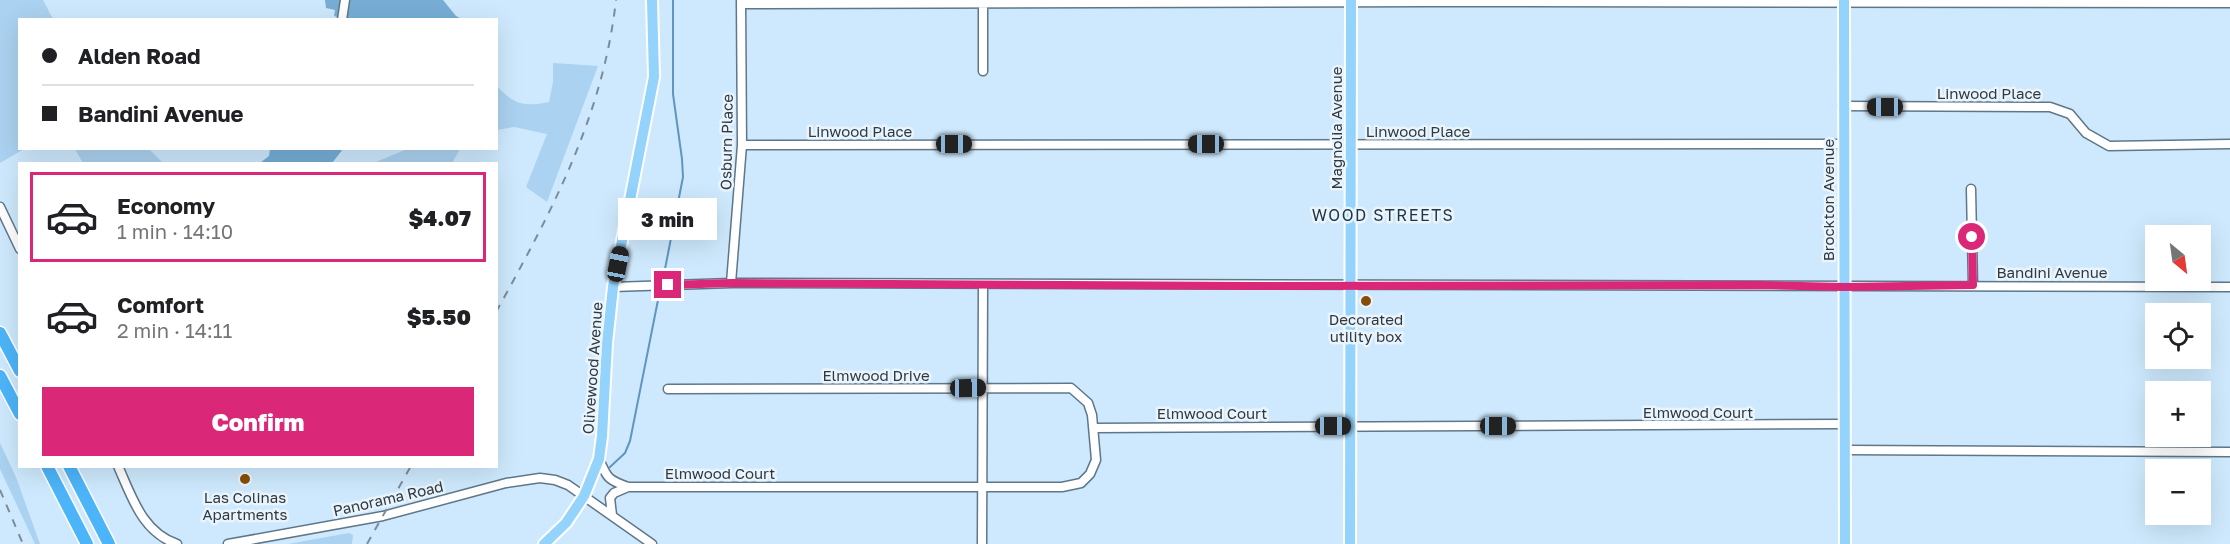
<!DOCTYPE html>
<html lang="en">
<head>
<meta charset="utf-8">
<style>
	body { margin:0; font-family:"Golos Text",sans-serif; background:#f2f2f2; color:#202124; height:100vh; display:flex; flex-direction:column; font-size:22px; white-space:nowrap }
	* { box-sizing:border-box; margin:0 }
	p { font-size:20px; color:#757577 }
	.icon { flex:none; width:33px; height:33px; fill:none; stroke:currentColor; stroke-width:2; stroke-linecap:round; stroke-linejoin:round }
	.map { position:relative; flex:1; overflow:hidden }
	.drawer { position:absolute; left:18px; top:162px; width:480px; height:306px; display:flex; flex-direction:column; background:#fff; border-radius:0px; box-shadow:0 6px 24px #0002 }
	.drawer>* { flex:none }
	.top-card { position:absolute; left:18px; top:18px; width:480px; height:132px; border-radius:0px; box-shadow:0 6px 24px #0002; display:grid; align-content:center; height:132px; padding:0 24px; background:#fff }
	.needle { width:39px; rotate:151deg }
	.tools { position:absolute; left:2145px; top:225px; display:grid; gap:12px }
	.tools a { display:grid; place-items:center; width:66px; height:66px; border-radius:0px; background:#fff; box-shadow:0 6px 24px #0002; font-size:30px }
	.end { position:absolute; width:27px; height:27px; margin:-14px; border:8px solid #db2777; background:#fff; box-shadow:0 0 0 3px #fff }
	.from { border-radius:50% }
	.bubble { position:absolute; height:42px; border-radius:0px; background:#fff; box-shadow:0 6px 24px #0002; font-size:20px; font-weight:800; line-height:42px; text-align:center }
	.car { position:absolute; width:18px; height:36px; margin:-18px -9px; border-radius:8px; box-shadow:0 0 4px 2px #0007; background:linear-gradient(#222 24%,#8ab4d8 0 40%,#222 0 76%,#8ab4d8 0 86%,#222 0) }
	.top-card b { display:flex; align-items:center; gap:21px; height:57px; font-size:22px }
	.top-card b+b { border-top:2px solid #e0e0e0 }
	.top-card i { width:15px; height:15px; background:#202124 }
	ul { padding:10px 0 0; list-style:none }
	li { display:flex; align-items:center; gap:18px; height:90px; margin:0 12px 9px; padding:0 12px; border:3px solid transparent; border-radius:0px }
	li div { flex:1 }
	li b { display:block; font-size:22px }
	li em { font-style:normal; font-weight:800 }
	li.current { border-color:#db2777 }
	li>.icon { width:54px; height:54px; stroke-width:1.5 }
	.primary-button { display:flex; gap:12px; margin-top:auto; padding:12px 24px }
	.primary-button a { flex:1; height:69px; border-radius:0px; background:#db2777; color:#fff; font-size:24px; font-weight:800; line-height:69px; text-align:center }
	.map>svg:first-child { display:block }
	.green { fill:#abd2f0 }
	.forest { fill:#77aed6 }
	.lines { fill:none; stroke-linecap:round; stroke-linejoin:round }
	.stream { stroke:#6096be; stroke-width:2 }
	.minor-casing { stroke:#5f7789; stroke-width:11 }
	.major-casing { stroke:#fff; stroke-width:14 }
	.highway-casing { stroke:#fff; stroke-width:15 }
	.minor { stroke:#fff; stroke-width:8 }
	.major { stroke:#94d3fc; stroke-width:10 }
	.highway { stroke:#4cb5fa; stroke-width:12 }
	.rail { stroke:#7a8c9a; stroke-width:2; stroke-dasharray:8 8; stroke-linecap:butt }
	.route { stroke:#db2777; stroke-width:8 }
	.poi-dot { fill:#884c07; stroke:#e9f4fc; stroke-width:2 }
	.labels { text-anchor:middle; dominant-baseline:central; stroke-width:5; stroke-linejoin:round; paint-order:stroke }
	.street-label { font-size:15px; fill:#2f3941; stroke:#e9f4fc }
	.poi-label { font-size:15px; fill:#2f3941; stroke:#e9f4fc }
	.neighbourhood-label { font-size:16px; letter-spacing:1.5px; fill:#1f3545; stroke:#e9f4fc }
</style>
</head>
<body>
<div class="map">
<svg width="2230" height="544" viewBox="0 0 2230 544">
	<rect width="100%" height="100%" fill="#cee9fd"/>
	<path class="green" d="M 0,0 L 43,0 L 53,19 L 20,20 L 20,148 L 24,149 L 0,163 Z
		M 553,63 L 598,66 L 547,202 L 526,187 L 547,134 L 514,127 L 497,130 L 496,85 C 514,105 524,107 549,102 L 553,82 Z
		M 75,149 L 149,149 L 163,163 L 83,163 Z
		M 407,149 L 407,148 L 460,149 L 452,163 L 367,163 L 376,162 Z
		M 0,443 L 16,477 L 40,544 L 35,544 L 0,469 Z
		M 349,533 L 353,535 L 352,544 L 288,544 Z"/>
	<path class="forest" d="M 325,0 L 443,0 L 456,16 L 462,19 L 337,19 L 337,17 L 334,16 L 335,10 L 326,8 Z
		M 270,149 L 270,148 L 343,149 L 332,163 L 260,163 L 269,156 Z"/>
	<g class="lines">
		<path class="stream" d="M 664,274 L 683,177 L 682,159 L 673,94 L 673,0
			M 610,467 L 625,453 L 630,441 L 659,295"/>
		<defs>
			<path id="minor" d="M 983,0 L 983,71
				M 742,4 L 1426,2 L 2230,3
				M 342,20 L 345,0
				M 1843,106 L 2050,107 L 2070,114 L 2086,133 L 2109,146 L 2230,144
				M 742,145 L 1843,144
				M 1971,189 L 1973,285
				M 0,207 L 20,249
				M 731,283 L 742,145 L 741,0
				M 613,287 L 731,283 L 2230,287
				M 1094,428 L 1845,424
				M 1845,450 L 2230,452
				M 599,459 C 607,478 608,480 628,487 L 1062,487 L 1081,483 L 1090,474 L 1096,460 L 1092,415 L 1088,403 L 1071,388 L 668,389
				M 118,466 C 132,497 142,532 177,544
				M 612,515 L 610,498 L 614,493 L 628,487
				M 228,544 L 383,516 L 506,483 L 540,478 L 555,480 L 568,485 L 652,544
				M 982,544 L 983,285"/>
			<path id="major" d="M 1844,0 L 1845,544
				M 544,544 L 566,523 L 584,496 L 599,459 L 602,436 L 607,343 L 613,287 L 654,77 L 652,0
				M 1350,544 L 1351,0"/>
			<path id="highway" d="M 0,333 L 20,371
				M 0,376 L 20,414
				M 47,466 L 87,544
				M 69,466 L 109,544"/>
		</defs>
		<use href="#minor" class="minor-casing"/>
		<use href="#major" class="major-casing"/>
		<use href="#highway" class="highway-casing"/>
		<use href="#minor" class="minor"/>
		<use href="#major" class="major"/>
		<use href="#highway" class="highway"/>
		<path class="rail" d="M 496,312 C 552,211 603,116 616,0
			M 0,490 L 23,544
			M 367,544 L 411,466"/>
	</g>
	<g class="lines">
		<path class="route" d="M 668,285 L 731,283 L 1252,286 L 1761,285 L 1844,287 L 1973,285 L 1972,237"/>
	</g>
	<g class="poi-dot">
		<circle cx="1366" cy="301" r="6"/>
		<circle cx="245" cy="479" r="6"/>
	</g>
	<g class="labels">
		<g class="street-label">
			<text x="1989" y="93">Linwood Place</text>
			<text transform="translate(1336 128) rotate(-90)">Magnolia Avenue</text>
			<text x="860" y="131">Linwood Place</text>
			<text x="1418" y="131">Linwood Place</text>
			<text transform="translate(726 142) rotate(-89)">Osburn Place</text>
			<text transform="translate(1828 200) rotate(-90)">Brockton Avenue</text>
			<text x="2052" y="272">Bandini Avenue</text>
			<text transform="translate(592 368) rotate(-86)">Olivewood Avenue</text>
			<text x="876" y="375">Elmwood Drive</text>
			<text x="1698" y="412">Elmwood Court</text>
			<text x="1212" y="413">Elmwood Court</text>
			<text x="720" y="473">Elmwood Court</text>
			<text transform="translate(388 498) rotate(-13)">Panorama Road</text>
		</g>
		<g class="poi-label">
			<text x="1366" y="319">Decorated<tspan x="1366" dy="17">utility box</tspan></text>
			<text x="245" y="497">Las Colinas<tspan x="245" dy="17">Apartments</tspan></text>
		</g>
		<g class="neighbourhood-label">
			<text x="1383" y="215">WOOD STREETS</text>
		</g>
	</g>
</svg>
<div class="tools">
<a><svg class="needle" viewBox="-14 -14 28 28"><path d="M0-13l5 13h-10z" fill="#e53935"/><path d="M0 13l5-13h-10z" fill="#757577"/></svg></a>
<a><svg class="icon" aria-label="locate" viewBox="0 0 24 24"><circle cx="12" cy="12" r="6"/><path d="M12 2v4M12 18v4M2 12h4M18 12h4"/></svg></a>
<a>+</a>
<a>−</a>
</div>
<i class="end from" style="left:1972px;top:237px"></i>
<i class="end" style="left:668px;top:285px"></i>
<div class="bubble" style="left:618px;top:198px;width:99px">3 min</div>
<i class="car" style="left:1885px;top:107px;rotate:270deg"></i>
<i class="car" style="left:954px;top:144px;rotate:90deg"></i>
<i class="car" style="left:1206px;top:144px;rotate:270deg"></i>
<i class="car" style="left:618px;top:264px;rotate:11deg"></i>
<i class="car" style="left:968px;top:388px;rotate:89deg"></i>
<i class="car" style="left:1333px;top:426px;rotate:90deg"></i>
<i class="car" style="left:1498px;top:426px;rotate:90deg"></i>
<div class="top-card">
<b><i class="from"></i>Alden Road</b>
<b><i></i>Bandini Avenue</b>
</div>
<section class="drawer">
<ul>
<li class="current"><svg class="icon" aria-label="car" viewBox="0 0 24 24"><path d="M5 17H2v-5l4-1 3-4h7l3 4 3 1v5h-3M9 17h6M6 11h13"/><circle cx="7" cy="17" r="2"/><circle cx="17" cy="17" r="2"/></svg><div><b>Economy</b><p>1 min · 14:10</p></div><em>$4.07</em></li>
<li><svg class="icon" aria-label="car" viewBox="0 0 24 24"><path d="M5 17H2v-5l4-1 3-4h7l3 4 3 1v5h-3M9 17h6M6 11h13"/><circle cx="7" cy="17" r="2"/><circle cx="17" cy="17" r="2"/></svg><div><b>Comfort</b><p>2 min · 14:11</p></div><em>$5.50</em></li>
</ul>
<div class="primary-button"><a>Confirm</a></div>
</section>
</div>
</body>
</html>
